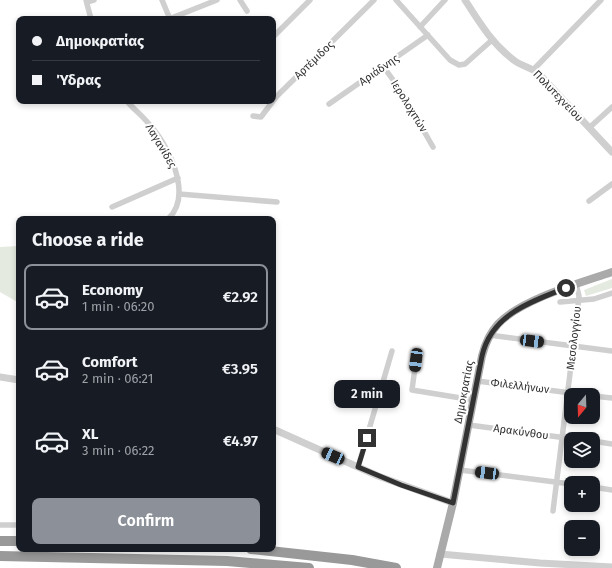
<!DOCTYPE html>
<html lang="en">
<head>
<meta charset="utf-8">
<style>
	body { margin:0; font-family:"Fira Sans",sans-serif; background:#20242c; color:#f1f3f6; height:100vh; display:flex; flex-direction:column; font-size:15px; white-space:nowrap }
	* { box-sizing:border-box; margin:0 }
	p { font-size:13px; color:#9ea1a6 }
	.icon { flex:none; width:22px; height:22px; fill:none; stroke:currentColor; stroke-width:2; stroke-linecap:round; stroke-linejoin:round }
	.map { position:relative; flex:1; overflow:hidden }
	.sheet { position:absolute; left:16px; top:216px; width:260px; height:336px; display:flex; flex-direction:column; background:#171b24; border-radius:8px; box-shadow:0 2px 6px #0003 }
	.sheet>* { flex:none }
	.hud { position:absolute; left:16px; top:16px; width:260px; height:88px; border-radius:8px; box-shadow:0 2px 6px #0003; display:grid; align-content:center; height:88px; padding:0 16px; background:#171b24 }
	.needle { width:26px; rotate:199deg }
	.controls { position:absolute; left:564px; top:388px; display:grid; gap:8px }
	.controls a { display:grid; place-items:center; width:36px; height:36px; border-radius:8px; background:#171b24; box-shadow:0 2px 6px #0003; font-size:20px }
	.end { position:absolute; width:18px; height:18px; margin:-9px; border:5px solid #323232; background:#fff; box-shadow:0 0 0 2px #fff }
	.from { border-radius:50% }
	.bubble { position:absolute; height:28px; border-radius:8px; background:#171b24; box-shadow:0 2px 6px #0003; font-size:13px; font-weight:600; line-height:28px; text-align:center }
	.car { position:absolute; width:12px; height:24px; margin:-12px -6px; border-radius:5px; box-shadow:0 0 3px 1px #0007; background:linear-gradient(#222 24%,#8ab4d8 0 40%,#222 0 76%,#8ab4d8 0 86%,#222 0) }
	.hud b { display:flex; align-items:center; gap:14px; height:38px; font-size:15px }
	.hud b+b { border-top:1px solid #363941 }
	.hud i { width:10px; height:10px; background:#f1f3f6 }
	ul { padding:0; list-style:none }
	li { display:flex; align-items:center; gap:12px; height:66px; margin:0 8px 6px; padding:0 8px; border:2px solid transparent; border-radius:8px }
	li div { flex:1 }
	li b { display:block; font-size:15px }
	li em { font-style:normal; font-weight:600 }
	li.active { border-color:#8c9099 }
	li>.icon { width:36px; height:36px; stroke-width:1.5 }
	h2 { padding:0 16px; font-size:18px; line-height:48px }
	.action { display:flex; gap:8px; margin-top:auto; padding:8px 16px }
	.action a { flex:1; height:46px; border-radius:8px; background:#8c9099; color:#fff; font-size:16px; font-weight:600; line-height:46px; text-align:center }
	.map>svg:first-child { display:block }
	.green { fill:#e4eadf }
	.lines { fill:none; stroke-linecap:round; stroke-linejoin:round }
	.minor { stroke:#cfcfcf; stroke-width:5.5 }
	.tertiary { stroke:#cfcfcf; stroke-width:7 }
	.primary { stroke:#aaa; stroke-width:8 }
	.motorway { stroke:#999; stroke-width:10 }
	.route { stroke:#323232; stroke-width:5 }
	.labels { text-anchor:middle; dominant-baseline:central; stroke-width:4; stroke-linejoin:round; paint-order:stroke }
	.street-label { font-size:11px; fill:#323232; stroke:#fff }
</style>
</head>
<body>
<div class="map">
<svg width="612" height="568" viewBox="0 0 612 568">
	<rect width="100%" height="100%" fill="#fff"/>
	<path class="green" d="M 19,246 L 19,303 L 0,292 L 0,247 Z
		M 612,279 L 612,288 L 586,296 L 584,290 Z"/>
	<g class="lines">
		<path class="minor" d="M 86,0 L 91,19
			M 162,0 L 170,19
			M 240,0 L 247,11
			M 396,0 L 450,60 L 459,65 L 465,64 L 492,40
			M 87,2 L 94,0
			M 169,19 L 217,0
			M 420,27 L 445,0
			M 273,37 L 310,0
			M 383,66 L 401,91 L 433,147
			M 534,69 L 601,0
			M 127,101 C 133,109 142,115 148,123 C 168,144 194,195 168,219
			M 329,104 L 428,35
			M 253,116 L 261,117 L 276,97 L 374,0
			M 589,128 L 612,107
			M 179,194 L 277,202
			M 589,201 L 612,184
			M 112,207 L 178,178
			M 560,302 L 594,299 L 612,293
			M 489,335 L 612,351
			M 416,360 L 412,390 L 473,400
			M 477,381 L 587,395
			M 593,396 L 612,398
			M 469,425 L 574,439
			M 593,441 L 612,444
			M 358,467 L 392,351
			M 460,470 L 571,484
			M 593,487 L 612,490
			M 553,511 L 576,325 L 579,296 L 576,284
			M 0,525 L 15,525"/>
		<path class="tertiary" d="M 465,0 C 479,22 493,45 515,61 C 523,67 532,67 539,74 L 612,152
			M 0,377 L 19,380
			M 273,429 L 378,476 L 453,503
			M 440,554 L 540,563 L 612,567"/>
		<path class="primary" d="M 437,568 L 453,503 L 482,356 C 485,344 489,334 498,324 C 521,299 580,283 612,272"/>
		<path class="motorway" d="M 0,541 L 19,541
			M 251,549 L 352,560 L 396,568
			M 0,556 L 227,561 L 309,568"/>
	</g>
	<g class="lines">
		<path class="route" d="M 367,438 L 358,467 L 401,485 L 453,503 L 482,356 C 491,315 530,302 566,288"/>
	</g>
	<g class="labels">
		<g class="street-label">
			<text transform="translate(314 60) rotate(-44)">Αρτέμιδος</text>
			<text transform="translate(379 70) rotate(-35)">Αριάδνης</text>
			<text transform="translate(558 96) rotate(46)">Πολυτεχνείου</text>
			<text transform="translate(409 106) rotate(58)">Ιερολοχιτών</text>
			<text transform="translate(161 146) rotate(59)">Λαγανίδες</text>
			<text transform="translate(574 338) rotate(-84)">Μεσολογγίου</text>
			<text transform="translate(520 386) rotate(7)">Φιλελλήνων</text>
			<text transform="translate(464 392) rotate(-79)">Δημοκρατίας</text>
			<text transform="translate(521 432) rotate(8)">Αρακύνθου</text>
		</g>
	</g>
</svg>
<div class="controls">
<a><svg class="needle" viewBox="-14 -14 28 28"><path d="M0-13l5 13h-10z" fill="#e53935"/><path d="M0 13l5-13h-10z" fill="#9ea1a6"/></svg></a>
<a><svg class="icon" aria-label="layers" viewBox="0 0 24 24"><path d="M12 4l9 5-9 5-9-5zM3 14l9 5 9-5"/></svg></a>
<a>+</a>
<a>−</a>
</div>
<i class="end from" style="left:566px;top:288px"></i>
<i class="end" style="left:367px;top:438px"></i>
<div class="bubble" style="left:334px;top:380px;width:66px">2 min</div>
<i class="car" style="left:532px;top:341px;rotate:97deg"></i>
<i class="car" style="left:416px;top:360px;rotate:187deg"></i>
<i class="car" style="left:333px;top:456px;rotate:294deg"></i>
<i class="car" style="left:487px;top:473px;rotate:277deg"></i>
<div class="hud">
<b><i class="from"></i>Δημοκρατίας</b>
<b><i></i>Ύδρας</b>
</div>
<section class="sheet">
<h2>Choose a ride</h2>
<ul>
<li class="active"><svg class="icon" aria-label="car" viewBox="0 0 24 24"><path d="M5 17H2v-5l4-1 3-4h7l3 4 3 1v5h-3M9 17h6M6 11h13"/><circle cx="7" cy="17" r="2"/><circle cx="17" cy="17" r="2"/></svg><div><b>Economy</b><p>1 min · 06:20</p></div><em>€2.92</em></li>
<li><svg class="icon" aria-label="car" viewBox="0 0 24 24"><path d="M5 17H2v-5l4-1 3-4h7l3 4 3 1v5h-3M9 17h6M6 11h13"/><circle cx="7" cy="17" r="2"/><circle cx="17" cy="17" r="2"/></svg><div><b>Comfort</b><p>2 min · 06:21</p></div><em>€3.95</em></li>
<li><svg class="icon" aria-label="car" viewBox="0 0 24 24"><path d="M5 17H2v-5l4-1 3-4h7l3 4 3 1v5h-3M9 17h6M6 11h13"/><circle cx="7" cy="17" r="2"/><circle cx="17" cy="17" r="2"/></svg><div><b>XL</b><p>3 min · 06:22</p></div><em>€4.97</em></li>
</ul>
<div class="action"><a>Confirm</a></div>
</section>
</div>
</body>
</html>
